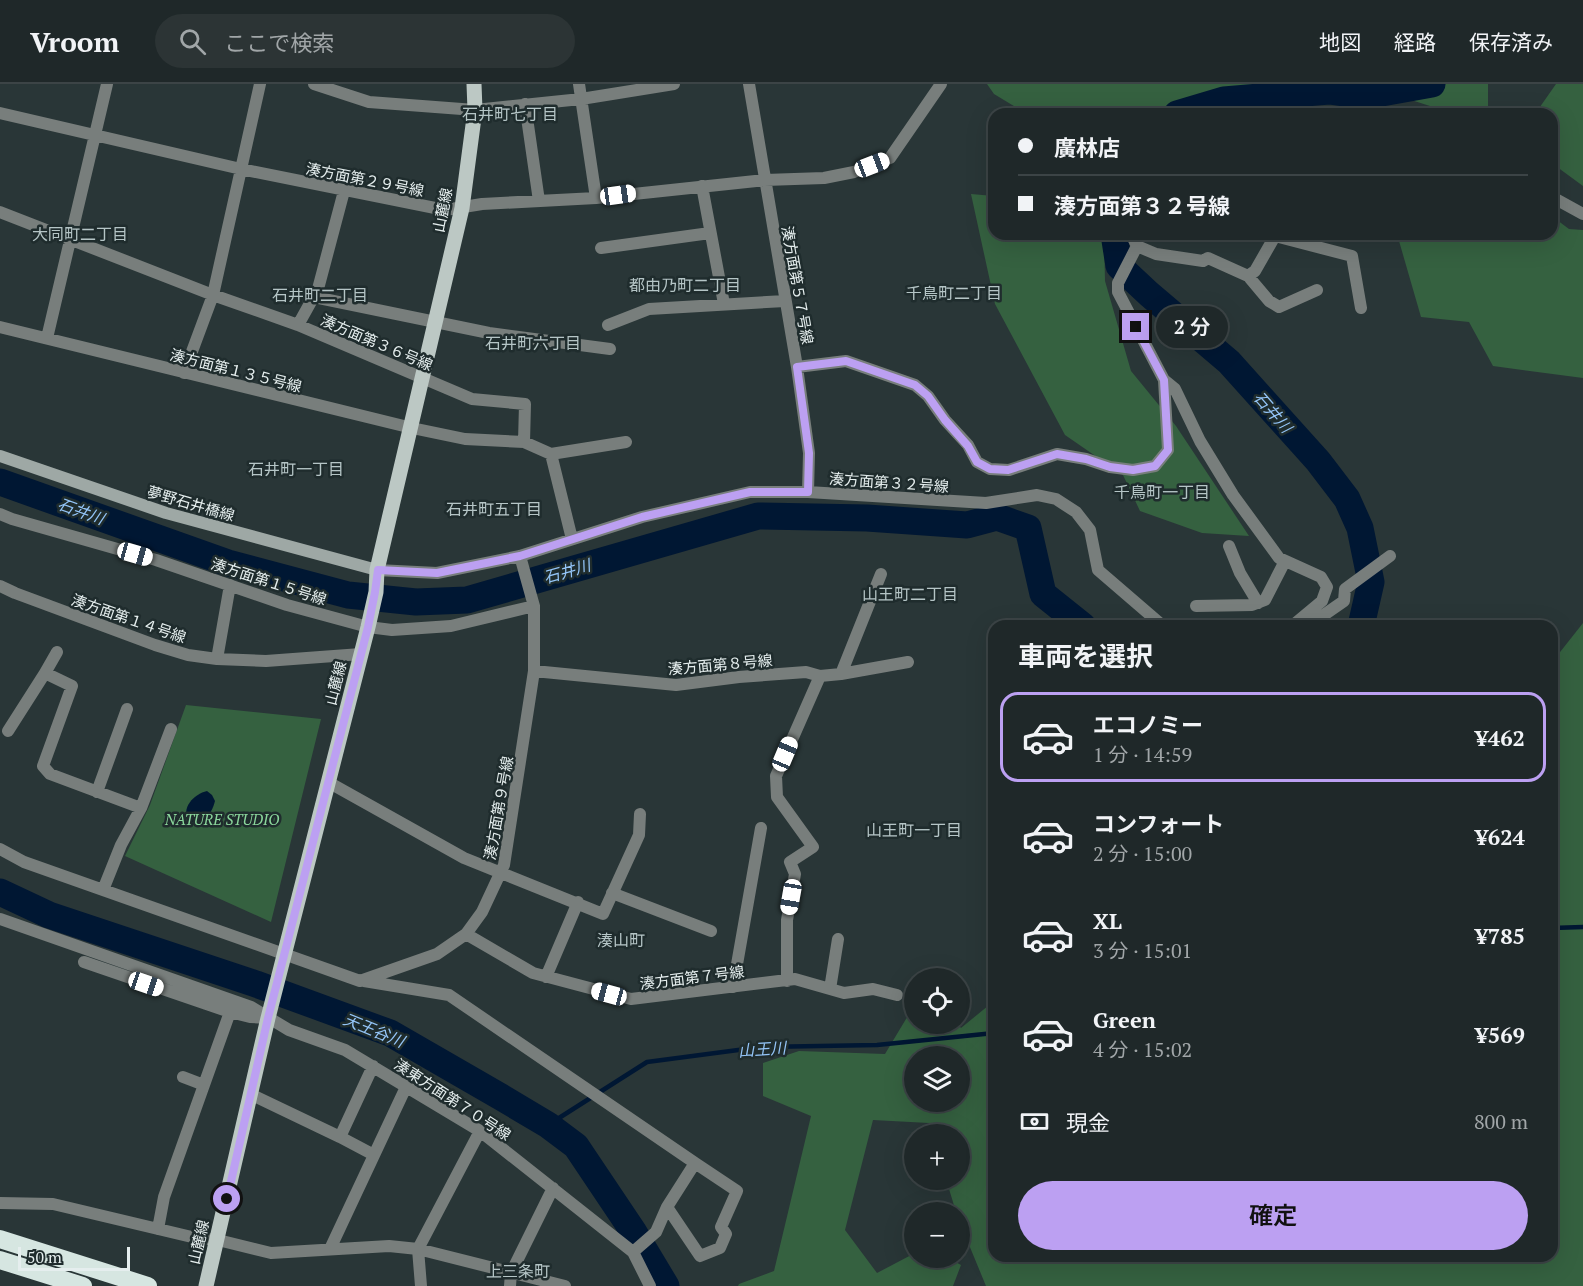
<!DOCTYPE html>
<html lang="ja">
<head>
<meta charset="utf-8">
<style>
	body { margin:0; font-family:"PT Serif","Noto Sans JP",serif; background:#2c3435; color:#f1f3f6; height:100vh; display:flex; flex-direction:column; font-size:22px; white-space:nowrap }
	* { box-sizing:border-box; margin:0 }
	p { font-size:20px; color:#a1a6a8 }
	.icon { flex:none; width:33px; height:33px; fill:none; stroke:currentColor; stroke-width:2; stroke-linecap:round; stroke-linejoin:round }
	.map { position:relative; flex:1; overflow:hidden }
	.details { position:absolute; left:988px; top:536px; width:570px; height:642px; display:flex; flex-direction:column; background:#1f2829; border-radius:18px; box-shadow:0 6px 24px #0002,0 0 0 2px #3c4446 }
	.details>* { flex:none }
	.banner { position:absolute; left:988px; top:24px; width:570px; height:132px; border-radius:18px; box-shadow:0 6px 24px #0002,0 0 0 2px #3c4446; display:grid; align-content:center; height:132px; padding:0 30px; background:#1f2829 }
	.buttons { position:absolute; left:904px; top:884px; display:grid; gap:12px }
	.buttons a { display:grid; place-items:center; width:66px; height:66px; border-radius:50%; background:#1f2829; box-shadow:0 6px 24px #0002,0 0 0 2px #3c4446; font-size:30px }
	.scale { position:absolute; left:18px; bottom:15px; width:112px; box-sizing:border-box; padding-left:6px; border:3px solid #e5eeee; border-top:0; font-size:16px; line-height:21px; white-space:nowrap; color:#e5eeee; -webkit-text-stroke:4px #1f2c2d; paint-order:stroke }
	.end { position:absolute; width:27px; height:27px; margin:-14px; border:8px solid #bca0f2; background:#111; box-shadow:0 0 0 3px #111 }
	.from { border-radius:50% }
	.bubble { position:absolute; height:42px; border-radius:21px; background:#1f2829; box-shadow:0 6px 24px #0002,0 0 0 2px #3c4446; font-size:20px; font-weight:600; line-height:42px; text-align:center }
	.car { position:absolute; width:18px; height:36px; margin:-18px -9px; border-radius:8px; box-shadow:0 0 4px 2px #0007; background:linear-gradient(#fff 24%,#345 0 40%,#fff 0 76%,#345 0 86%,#fff 0) }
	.banner b { display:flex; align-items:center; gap:21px; height:57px; font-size:22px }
	.banner b+b { border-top:2px solid #3c4446 }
	.banner i { width:15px; height:15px; background:#f1f3f6 }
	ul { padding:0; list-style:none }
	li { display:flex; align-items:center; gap:18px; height:90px; margin:0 12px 9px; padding:0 18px; border:3px solid transparent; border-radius:18px }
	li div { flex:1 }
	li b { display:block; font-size:22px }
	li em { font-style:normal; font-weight:600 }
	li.current { border-color:#bca0f2 }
	li>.icon { width:54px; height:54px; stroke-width:1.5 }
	h2 { padding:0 30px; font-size:27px; line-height:72px }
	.pay { display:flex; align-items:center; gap:15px; height:66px; padding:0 30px; font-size:22px }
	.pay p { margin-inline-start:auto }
	.cta { display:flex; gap:12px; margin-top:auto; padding:12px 30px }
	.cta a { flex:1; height:69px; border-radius:36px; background:#bca0f2; color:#111; font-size:24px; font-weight:600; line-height:69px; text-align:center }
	header { display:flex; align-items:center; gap:36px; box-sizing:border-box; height:84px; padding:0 30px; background:#1f2829; border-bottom:2px solid #3c4446 }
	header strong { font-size:28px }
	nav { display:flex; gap:33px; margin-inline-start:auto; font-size:21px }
	.search { width:420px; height:54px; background:#2c3435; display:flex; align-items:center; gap:15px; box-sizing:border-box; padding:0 21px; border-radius:33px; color:#a1a6a8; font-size:22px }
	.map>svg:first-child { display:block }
	.green { fill:#356140; fill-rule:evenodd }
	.water { fill:#001733 }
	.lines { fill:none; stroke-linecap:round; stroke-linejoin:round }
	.stream { stroke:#001733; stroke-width:4.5 }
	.river { stroke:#001733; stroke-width:27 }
	.street { stroke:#787e7c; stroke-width:12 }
	.secondary { stroke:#9ea8a5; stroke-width:12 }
	.primary { stroke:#bcc8c4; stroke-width:15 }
	.highway { stroke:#d6e6e1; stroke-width:18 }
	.route { stroke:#bca0f2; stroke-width:8 }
	.labels { text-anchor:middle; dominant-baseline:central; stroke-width:5; stroke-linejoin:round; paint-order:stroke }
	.street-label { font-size:15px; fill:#e5eeee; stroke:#1f2c2d }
	.park-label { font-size:15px; font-style:italic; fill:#8bd79c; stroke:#1f2c2d }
	.neighbourhood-label { font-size:16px; fill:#b5c5c6; stroke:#1f2c2d }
	.water-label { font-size:16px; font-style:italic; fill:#94c5f8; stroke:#1f2c2d }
</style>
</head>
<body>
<header>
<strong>Vroom</strong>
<div class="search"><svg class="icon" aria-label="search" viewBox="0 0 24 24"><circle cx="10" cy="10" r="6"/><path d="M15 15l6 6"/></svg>ここで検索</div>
<nav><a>地図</a><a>経路</a><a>保存済み</a></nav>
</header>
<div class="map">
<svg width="1583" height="1202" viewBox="0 0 1583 1202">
	<rect width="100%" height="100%" fill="#293637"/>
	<path class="green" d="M 987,0 L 1269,0 L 1182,26 L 1176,30 L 1027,30 L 994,10 Z
		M 1292,0 L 1488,0 L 1488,30 L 1455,30 L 1383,7 Z
		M 1556,0 L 1583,0 L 1583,102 L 1553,80 L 1552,30 L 1535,30 Z
		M 971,110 L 994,112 L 994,150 L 1104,150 L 1105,197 L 1131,287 L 1176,342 L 1249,452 L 1202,449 L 1140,427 L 1123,391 L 1065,351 L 995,220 Z
		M 1553,133 L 1569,145 L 1583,146 L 1583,294 L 1493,282 L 1469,238 L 1421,233 L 1397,150 L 1552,150 Z
		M 1583,539 L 1583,1202 L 986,1202 L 960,1139 L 960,1128 L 956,1128 L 946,1095 L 960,1095 L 960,1050 L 932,1050 L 929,1039 L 873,1036 L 845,1146 L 877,1189 L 915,1169 L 915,1173 L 946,1173 L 961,1181 L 953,1202 L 738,1202 L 739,1200 L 774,1187 L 811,1032 L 763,1012 L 763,979 L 799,967 L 885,970 L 906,935 L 915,924 L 915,939 L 957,939 L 961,944 L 994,917 L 994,1172 L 1552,1172 L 1553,577 ZM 915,972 L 960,972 L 960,1017 L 915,1017 Z
		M 186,621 L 321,635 L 271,838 L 125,772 L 150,721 Z"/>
	<path class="water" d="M 207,707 L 212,711 L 215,717 C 212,728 208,734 197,739 L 189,738 C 180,724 194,710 207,707 Z"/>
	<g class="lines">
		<path class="stream" d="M 1552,844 L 1583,843
			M 548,1041 L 647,978 L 761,963 L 877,961 L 994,949"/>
		<path class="river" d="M 1177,30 L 1224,16 L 1329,7 L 1365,12 L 1432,0
			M 1114,150 L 1119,182 L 1149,210 L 1229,278 L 1318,377 L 1347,415 L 1360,444 L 1371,498 L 1361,542
			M 0,398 L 228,479 L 348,511 L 416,518 L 467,516 L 758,432 L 867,434 L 967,441 L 997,433 L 1028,444 L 1043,510 L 1083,542
			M 0,808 L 49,831 L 256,900 L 390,949 L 501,1013 L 548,1041 L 576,1062 L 633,1147 L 666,1202"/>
		<path class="street" d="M 314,0 L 369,18 L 475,26 L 581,15 L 674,0
			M 579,0 L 596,114
			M 749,0 L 797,283 L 809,369 L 808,408
			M 525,20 L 539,117
			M 0,29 L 241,85 L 445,126 L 482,120 L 596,114 L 765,96 L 824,94 L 854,88 L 890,74 L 941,0
			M 1245,30 L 1299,28 L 1302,30
			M 702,102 L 724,220
			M 1552,113 L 1583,130
			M 0,128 L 213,211 L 298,241 L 472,315 L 525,320 L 524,358 L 551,370 L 626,358
			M 1131,150 L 1137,162
			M 1137,162 L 1118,199 L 1118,208 L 1164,296 L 1175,305 L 1200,357 L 1233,411 L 1279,474 L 1321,493 L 1327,503 L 1322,517 L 1292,542
			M 1137,162 L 1156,170 L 1203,177 L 1208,174 L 1248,192 L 1255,187 L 1275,152 L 1352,172 L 1361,224
			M 601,164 L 710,149
			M 1248,192 L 1269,217 L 1279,223 L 1317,206
			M 314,213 L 489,249 L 610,265
			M 298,241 L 318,205 L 344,107
			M 608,241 L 649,225 L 785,217
			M 0,243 L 412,344 L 465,355 L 524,358
			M 47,254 L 107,0
			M 797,283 L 846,277 L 915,301 L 928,312 L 945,336 L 968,361 L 977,378 L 990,385 L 1009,386 L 1057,370 L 1086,375 L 1110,383 L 1133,386 L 1155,382 L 1168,366 L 1164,296
			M 184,289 L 213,211 L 260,0
			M 551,370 L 572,455
			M 0,430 L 12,435 L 156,476 L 287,521 L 368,543 L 392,546 L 451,542 L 534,522
			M 1229,462 L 1240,489 L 1258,519
			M 377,486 L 437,489 L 520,472 L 642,433 L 750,408 L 808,408 L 986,419 L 1037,411 L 1056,415 L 1076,428 L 1090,446 L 1098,486 L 1163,542
			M 0,502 L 15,509 L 155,561 L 188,571 L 217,575 L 266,577 L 361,570
			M 1196,522 L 1252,521 L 1265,516 L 1285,477
			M 1308,542 L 1344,517 L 1345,505 L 1390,472
			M 217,575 L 230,501
			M 534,587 L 676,601 L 739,593 L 806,588 L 820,592 L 841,590 L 908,578
			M 45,589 L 57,568
			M 841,590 L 881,490
			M 8,647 L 45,589 L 72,602 L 43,682 L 50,690 L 141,724
			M 328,698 L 464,774 L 603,830 L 639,751 L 640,730
			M 97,708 L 127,625
			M 0,765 L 24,778 L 360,897 L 437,870 L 466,850 L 482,828 L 504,781 L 534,587 L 534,522 L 520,472
			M 103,806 L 121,761 L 141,724 L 171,645
			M 612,809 L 711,847
			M 0,835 L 251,923 L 289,946 L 345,966 L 480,1047 L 633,1168 L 650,1202
			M 466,850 L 533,889 L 631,915 L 795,895 L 844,909 L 873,905 L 897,911
			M 84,878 L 230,928 L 250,933 L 267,934
			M 546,893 L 578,818
			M 364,897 L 449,911 L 695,1079 L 667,1123 L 656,1148 L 633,1168
			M 787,897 L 787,836 L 795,790 L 790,778 L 813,763 L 777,713 L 776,692 L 820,592
			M 733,903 L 761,744
			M 830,905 L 838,855
			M 183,993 L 204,1001
			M 250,1010 L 340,1053 L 374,1071
			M 340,1053 L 373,982
			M 0,1119 L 53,1120 L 196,1154 L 218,1156 L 271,1169 L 389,1162 L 418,1165 L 565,1202
			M 667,1123 L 700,1172 L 720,1164 L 726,1150 L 721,1143 L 737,1107 L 695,1079
			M 158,1145 L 164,1113 L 230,928
			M 330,1165 L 406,1003
			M 421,1202 L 418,1165 L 480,1047
			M 510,1202 L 511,1189 L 553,1104"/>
		<path class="secondary" d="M 0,372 L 166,429 L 377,486"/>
		<path class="primary" d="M 206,1202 L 268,934 L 368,543 L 376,508 L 377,486 L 462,124 L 475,26 L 474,0"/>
		<path class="highway" d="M 0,1155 L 148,1202
			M 0,1176 L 83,1202"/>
	</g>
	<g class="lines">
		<path class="route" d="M 227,1115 L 268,934 L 368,543 L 375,508 L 378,486 L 437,489 L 520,472 L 642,433 L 750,408 L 808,408 L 809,369 L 797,283 L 846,277 L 915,301 L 928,312 L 945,336 L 968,362 L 977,378 L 990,385 L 1008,386 L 1057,370 L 1086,375 L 1110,383 L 1133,386 L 1155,382 L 1168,366 L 1164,296 L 1136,243"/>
	</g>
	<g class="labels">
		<g class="street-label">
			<text transform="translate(365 95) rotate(11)">湊方面第２９号線</text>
			<text transform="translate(442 126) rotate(-79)">山麓線</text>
			<text transform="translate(798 201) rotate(80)">湊方面第５７号線</text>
			<text transform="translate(377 258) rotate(23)">湊方面第３６号線</text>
			<text transform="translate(236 286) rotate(14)">湊方面第１３５号線</text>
			<text transform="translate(889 398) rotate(4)">湊方面第３２号線</text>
			<text transform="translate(191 419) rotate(16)">夢野石井橋線</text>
			<text transform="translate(269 497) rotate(18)">湊方面第１５号線</text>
			<text transform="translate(129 534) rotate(19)">湊方面第１４号線</text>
			<text transform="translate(720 580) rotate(-5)">湊方面第８号線</text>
			<text transform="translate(335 599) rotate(-76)">山麓線</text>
			<text transform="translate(498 724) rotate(-80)">湊方面第９号線</text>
			<text transform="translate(692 893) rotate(-7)">湊方面第７号線</text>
			<text transform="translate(453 1015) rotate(33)">湊東方面第７０号線</text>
			<text transform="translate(198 1158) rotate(-77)">山麓線</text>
		</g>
		<g class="park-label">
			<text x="222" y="735">NATURE STUDIO</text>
		</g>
		<g class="neighbourhood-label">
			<text x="510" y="30">石井町七丁目</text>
			<text x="80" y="150">大同町二丁目</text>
			<text x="685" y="201">都由乃町二丁目</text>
			<text x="954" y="209">千鳥町二丁目</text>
			<text x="320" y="211">石井町二丁目</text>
			<text x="533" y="259">石井町六丁目</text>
			<text x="296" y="385">石井町一丁目</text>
			<text x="1162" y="408">千鳥町一丁目</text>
			<text x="494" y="425">石井町五丁目</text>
			<text x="910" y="510">山王町二丁目</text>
			<text x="914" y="746">山王町一丁目</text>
			<text x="621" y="856">湊山町</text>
			<text x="518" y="1187">上三条町</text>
		</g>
		<g class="water-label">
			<text transform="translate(1273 328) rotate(49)">石井川</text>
			<text transform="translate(81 427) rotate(20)">石井川</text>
			<text transform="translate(567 487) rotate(-16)">石井川</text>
			<text transform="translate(374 946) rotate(22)">天王谷川</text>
			<text transform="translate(762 965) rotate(-4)">山王川</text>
		</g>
	</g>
</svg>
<div class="buttons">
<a><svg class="icon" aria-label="locate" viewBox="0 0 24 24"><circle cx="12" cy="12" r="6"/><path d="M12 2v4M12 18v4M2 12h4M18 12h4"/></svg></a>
<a><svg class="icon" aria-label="layers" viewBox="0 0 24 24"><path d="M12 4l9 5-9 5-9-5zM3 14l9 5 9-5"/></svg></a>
<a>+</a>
<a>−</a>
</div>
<div class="scale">50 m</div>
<i class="end from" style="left:227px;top:1115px"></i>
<i class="end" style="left:1136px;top:243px"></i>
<div class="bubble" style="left:1156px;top:222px;width:72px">2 分</div>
<i class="car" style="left:872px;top:81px;rotate:69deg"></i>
<i class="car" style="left:618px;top:111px;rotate:82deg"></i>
<i class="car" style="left:135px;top:470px;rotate:106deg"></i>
<i class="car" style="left:785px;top:670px;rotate:23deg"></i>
<i class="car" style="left:791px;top:813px;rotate:190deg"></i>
<i class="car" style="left:146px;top:900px;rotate:109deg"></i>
<i class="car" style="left:609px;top:910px;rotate:285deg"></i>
<div class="banner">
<b><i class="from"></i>廣林店</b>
<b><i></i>湊方面第３２号線</b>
</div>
<section class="details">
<h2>車両を選択</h2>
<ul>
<li class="current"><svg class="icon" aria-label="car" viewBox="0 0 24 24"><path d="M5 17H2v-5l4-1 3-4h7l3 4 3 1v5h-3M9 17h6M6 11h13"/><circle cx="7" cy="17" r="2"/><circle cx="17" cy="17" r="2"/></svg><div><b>エコノミー</b><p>1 分 · 14:59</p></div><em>¥462</em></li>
<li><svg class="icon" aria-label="car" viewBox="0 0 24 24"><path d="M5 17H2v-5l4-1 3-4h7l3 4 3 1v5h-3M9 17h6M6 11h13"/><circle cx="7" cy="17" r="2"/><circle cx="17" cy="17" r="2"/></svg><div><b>コンフォート</b><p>2 分 · 15:00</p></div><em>¥624</em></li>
<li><svg class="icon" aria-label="car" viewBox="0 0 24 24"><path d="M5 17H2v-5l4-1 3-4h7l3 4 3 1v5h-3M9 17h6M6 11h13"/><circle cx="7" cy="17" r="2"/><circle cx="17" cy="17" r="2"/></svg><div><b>XL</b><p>3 分 · 15:01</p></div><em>¥785</em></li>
<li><svg class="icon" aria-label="car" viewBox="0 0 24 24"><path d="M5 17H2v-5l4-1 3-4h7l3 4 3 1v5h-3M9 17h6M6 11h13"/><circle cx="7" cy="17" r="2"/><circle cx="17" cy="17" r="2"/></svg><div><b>Green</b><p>4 分 · 15:02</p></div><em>¥569</em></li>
</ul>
<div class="pay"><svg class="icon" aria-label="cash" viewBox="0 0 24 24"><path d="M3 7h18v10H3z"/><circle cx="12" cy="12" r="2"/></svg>現金<p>800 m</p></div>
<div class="cta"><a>確定</a></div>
</section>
</div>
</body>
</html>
